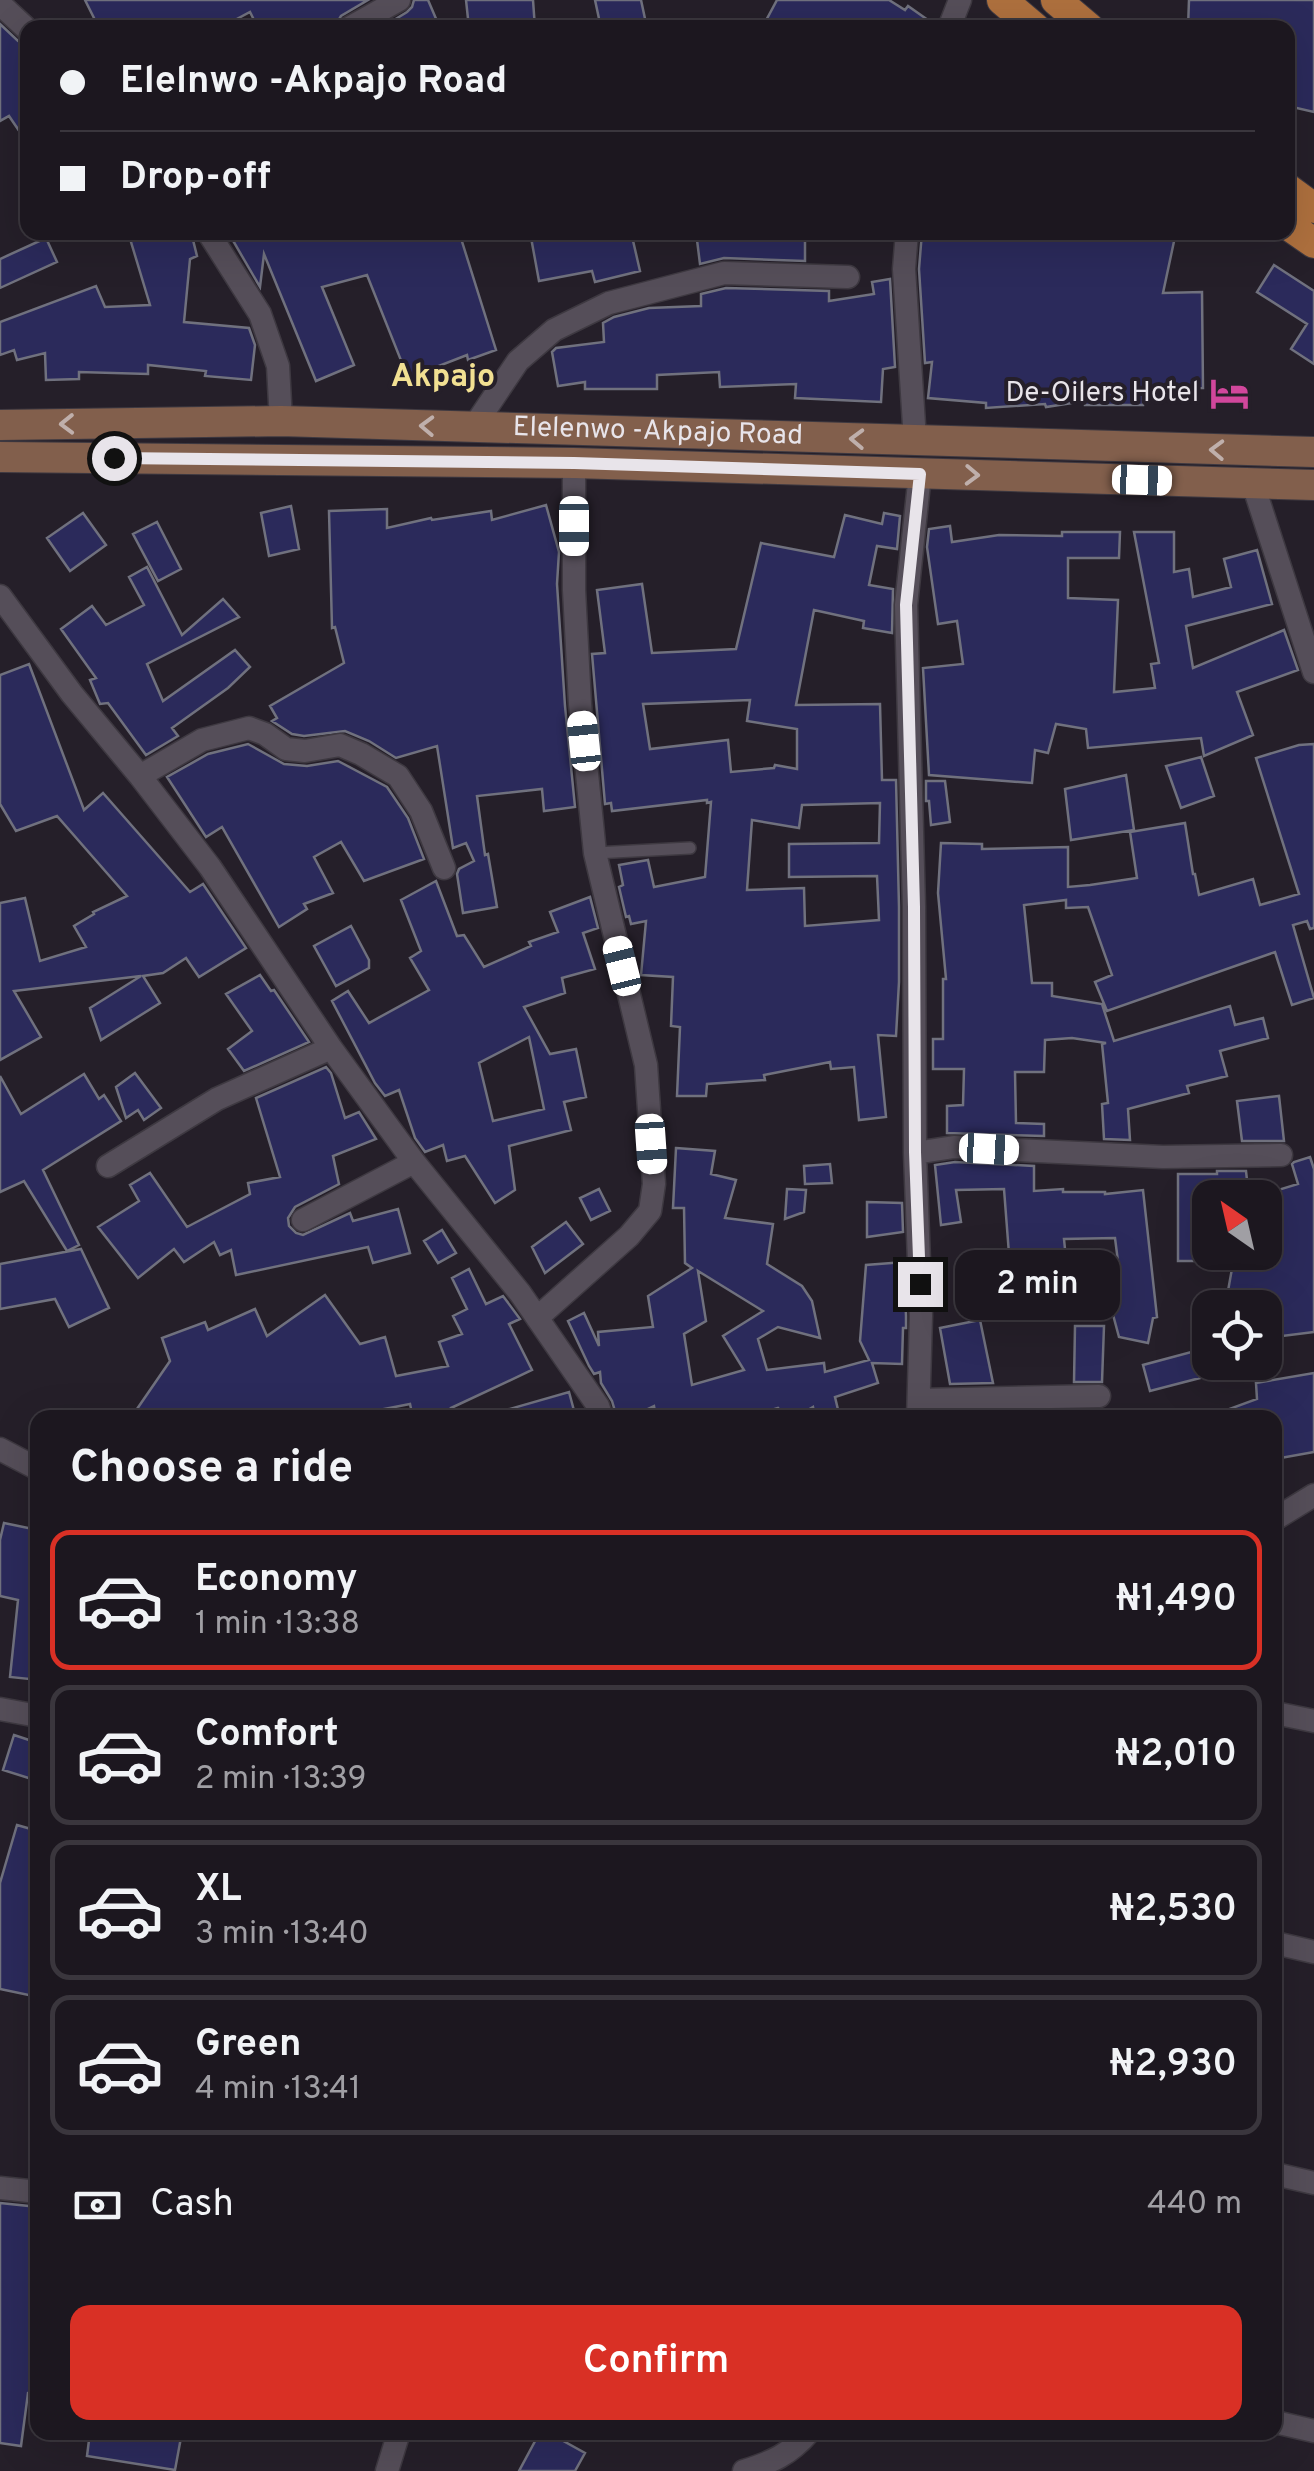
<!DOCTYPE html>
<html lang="en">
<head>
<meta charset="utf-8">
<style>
	body { margin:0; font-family:Overpass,sans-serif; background:#29242c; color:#f1f3f6; height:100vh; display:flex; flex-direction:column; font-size:38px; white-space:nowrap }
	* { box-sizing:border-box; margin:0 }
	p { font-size:32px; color:#a09fa4 }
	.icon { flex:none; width:55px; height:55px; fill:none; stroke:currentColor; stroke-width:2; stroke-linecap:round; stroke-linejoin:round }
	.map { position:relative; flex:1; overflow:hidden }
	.details { position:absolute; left:30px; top:1410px; width:1252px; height:1030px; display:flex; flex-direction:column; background:#1c171f; border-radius:20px; box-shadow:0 10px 40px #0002,0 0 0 2px #3a363d }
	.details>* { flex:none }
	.hud { position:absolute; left:20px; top:20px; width:1275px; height:220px; border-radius:20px; box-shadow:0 10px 40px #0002,0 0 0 2px #3a363d; display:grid; align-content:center; height:220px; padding:0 40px; background:#1c171f }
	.needle { width:65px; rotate:326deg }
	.tools { position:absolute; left:1192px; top:1180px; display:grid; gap:20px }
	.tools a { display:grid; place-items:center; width:90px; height:90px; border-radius:20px; background:#1c171f; box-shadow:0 10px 40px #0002,0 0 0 2px #3a363d; font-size:50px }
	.end { position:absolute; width:45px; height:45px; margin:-22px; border:12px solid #e8e4ea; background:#111; box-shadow:0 0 0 5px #111 }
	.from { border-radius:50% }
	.bubble { position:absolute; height:70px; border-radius:20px; background:#1c171f; box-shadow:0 10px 40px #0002,0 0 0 2px #3a363d; font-size:32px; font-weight:600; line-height:70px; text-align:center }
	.car { position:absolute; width:30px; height:60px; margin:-30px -15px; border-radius:12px; box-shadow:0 0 8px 2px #0007; background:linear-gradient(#fff 24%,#345 0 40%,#fff 0 76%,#345 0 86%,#fff 0) }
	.hud b { display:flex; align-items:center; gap:35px; height:95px; font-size:38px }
	.hud b+b { border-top:2px solid #3a363d }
	.hud i { width:25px; height:25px; background:#f1f3f6 }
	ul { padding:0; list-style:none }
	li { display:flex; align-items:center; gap:30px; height:140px; margin:0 20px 15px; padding:0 20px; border:5px solid #3a363d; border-radius:20px }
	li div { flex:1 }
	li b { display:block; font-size:38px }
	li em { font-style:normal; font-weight:600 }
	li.active { border-color:#d93025 }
	li>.icon { width:90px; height:90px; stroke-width:1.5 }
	h2 { padding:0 40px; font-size:45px; line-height:120px }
	.pay { display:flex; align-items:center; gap:25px; height:110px; padding:0 40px; font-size:38px }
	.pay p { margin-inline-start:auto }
	.primary-button { display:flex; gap:20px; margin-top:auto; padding:20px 40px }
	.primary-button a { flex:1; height:115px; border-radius:20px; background:#d93025; color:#fff; font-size:40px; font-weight:600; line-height:115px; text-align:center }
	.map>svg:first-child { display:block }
	.building { fill:#2b2a5b; stroke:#70717e; stroke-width:2.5; fill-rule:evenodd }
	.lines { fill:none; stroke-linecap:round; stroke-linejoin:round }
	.service-casing { stroke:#3e3941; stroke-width:14 }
	.minor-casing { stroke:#3e3941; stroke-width:25 }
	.secondary-casing { stroke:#3e3941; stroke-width:32 }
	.primary-casing { stroke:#3e3941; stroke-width:32 }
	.service { stroke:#554e59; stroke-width:11 }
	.minor { stroke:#554e59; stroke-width:22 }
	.secondary { stroke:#825f4c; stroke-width:30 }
	.primary { stroke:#ae703e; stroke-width:30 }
	.oneway { stroke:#bfafab }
	.route { stroke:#e8e4ea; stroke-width:12 }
	.labels { text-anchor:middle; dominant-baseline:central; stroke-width:8; stroke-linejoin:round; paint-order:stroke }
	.poi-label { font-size:28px; fill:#e8e4ea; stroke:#251f29; text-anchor:end }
	.street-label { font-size:28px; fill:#e8e4ea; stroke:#251f29 }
	.quarter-label { font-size:32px; font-weight:bold; fill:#f2e092; stroke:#251f29 }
</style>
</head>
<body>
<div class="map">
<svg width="1314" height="2471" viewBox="0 0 1314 2471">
	<rect width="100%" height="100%" fill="#251f29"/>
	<path class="building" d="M 85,0 L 368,0 L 341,16 L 334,28 L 258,28 L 250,12 L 220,28 L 99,28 Z
		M 414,0 L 428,0 L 440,28 L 381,28 L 407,12 L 412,7 Z
		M 466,0 L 533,0 L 535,28 L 469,28 Z
		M 595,0 L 641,0 L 647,28 L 601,28 Z
		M 777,0 L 889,0 L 905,10 L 908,6 L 935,25 L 934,28 L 762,28 Z
		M 1189,0 L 1314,0 L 1314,112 L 1288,106 L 1288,28 L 1188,28 Z
		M 0,24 L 18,41 L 28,45 L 28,144 L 9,116 L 0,121 Z
		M 128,232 L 191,232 L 197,256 L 190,259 L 184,322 L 249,328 L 255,345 L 251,380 L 205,376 L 206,371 L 148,365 L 148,374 L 79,372 L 79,379 L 46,380 L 45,353 L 17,360 L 14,350 L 0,355 L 0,322 L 96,286 L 105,307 L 150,305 Z
		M 228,232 L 391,232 L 394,239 L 414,232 L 459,232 L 496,350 L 468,360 L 467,355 L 408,378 L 367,275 L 322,287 L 354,365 L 316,381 L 264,254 L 260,287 Z
		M 530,232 L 631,232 L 640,271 L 595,282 L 592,271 L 539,281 Z
		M 696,232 L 805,232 L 805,261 L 724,258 L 700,264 Z
		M 922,232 L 1176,232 L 1163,293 L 1202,292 L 1203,388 L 1143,389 L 1143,405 L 1085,405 L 1085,401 L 1046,407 L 1045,404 L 986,408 L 986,403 L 928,398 L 932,362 L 925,363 L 919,269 Z
		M 46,238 L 57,262 L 0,288 L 0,259 Z
		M 1274,265 L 1314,291 L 1314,364 L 1291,349 L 1307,324 L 1257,292 Z
		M 890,279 L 895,367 L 883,369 L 881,402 L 795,398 L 796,384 L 720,387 L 719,372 L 657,375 L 657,389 L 585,389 L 585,382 L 558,386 L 552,352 L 556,348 L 604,342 L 603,323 L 614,317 L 649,308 L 701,306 L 701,294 L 726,288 L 829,291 L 829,301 L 874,294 L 872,282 Z
		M 546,505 L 559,552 L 557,584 L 565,706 L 575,807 L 544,811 L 542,789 L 477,796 L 485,855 L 488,854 L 497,907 L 463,913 L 457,874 L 459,869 L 474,861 L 466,843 L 453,848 L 437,746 L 396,758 L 369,741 L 345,731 L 304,736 L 292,734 L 272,721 L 277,718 L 270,706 L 344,663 L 335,627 L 332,628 L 329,511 L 387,509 L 387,528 L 431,518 L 432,520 L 491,511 L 492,520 Z
		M 291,506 L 299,549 L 269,556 L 261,513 Z
		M 83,513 L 106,545 L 70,571 L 47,538 Z
		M 884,513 L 900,516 L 897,549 L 877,546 L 869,585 L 893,589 L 892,633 L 863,628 L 864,621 L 814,610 L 796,705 L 880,704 L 882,780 L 896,780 L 899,907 L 899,982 L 896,1036 L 878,1035 L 886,1117 L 859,1120 L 854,1067 L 831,1069 L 830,1062 L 764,1075 L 765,1080 L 707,1084 L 706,1096 L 677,1096 L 680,1027 L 671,1026 L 673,977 L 641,975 L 646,921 L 631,924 L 629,916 L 626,917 L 619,887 L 623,885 L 619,865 L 648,860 L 654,887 L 705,877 L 711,802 L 707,803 L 707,800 L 612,811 L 611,803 L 605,804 L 592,654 L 605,653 L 597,590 L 642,584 L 652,653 L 736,649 L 761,543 L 834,557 L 845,515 L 882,524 ZM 750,700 L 747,721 L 797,729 L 797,769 L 775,765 L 774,768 L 731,772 L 728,740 L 650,749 L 643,704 ZM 880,803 L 879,843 L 789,844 L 789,877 L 877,876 L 879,920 L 805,926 L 804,888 L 747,890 L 752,820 L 799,828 L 802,805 Z
		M 157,522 L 181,569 L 158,581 L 133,534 Z
		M 950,526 L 952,542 L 999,535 L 1062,536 L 1062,532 L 1120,532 L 1119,558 L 1068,558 L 1068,598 L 1118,600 L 1114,692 L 1155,688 L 1151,664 L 1159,663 L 1134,532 L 1174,532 L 1174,572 L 1189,569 L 1193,597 L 1231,587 L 1224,559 L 1257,550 L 1272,604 L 1186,626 L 1193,668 L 1284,630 L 1298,670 L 1237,692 L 1253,735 L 1204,756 L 1201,738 L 1088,748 L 1086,729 L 1056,724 L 1048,753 L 1035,750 L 1032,783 L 929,775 L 923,668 L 963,664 L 957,621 L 938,624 L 927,547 L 929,529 Z
		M 147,567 L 182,635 L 223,599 L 239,617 L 147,664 L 163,701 L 235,650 L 250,667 L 228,688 L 172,728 L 178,736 L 146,755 L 108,703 L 100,704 L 90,680 L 96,678 L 61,629 L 92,606 L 106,625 L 144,605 L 129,577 Z
		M 29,664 L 84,810 L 103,793 L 190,892 L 203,884 L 246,948 L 199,977 L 186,958 L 163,973 L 143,976 L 160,1003 L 101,1040 L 90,1008 L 141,976 L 14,991 L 41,1037 L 0,1060 L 0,903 L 25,898 L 40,961 L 86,947 L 74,926 L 94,914 L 93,912 L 127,896 L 57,816 L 16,831 L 0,804 L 0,675 Z
		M 248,744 L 284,764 L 307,766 L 338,761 L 387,787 L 408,818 L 424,859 L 364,881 L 341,842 L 314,857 L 333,893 L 304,904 L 307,909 L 279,927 L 222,827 L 206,837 L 167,777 L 208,754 Z
		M 1314,744 L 1314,928 L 1310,929 L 1307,921 L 1293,925 L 1314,998 L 1292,1005 L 1275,952 L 1107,1011 L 1095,982 L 1112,975 L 1088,907 L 1066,908 L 1066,900 L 1024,905 L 1032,983 L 1052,983 L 1052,996 L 1102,1004 L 1114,1041 L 1230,1006 L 1235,1025 L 1263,1018 L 1268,1038 L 1220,1051 L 1227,1076 L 1187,1086 L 1189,1093 L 1128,1109 L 1130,1140 L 1104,1139 L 1102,1104 L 1108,1103 L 1102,1044 L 1106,1043 L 1072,1038 L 1045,1040 L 1044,1072 L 1015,1072 L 1016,1123 L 1044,1124 L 1044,1136 L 947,1133 L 947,1106 L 963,1105 L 964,1069 L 933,1069 L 933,1039 L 943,1039 L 943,979 L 946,979 L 938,893 L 941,843 L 982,844 L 982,849 L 1068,847 L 1068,887 L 1090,885 L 1137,878 L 1130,832 L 1185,823 L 1193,874 L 1195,874 L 1199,895 L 1253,879 L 1260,905 L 1299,894 L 1256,758 L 1299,745 Z
		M 1201,757 L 1214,796 L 1181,808 L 1166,766 Z
		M 1126,775 L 1134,830 L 1071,840 L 1065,789 Z
		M 926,781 L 945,781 L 950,822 L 931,825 L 929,801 L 926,801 Z
		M 436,881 L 457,936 L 464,935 L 484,967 L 531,946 L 529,942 L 558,932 L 550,912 L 590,897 L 598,928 L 583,933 L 595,969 L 562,978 L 565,993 L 524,1007 L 550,1054 L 576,1049 L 586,1097 L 564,1102 L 571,1130 L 509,1146 L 515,1190 L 495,1203 L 465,1156 L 447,1161 L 443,1145 L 425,1152 L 415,1138 L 399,1090 L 385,1096 L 375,1083 L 332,1001 L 348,991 L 369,1023 L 429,990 L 410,958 L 421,951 L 401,900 ZM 529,1037 L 544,1109 L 493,1121 L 479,1063 Z
		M 351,926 L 369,960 L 369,968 L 336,986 L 314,946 Z
		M 260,975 L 271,991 L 274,990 L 309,1042 L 244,1071 L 228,1049 L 252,1031 L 226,994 Z
		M 326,1067 L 331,1073 L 345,1118 L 359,1112 L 376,1139 L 333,1156 L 339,1184 L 295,1207 L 288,1218 L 289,1226 L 296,1233 L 303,1235 L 350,1213 L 353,1221 L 398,1209 L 410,1253 L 373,1263 L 368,1247 L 236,1275 L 231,1250 L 220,1255 L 214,1242 L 184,1262 L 174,1249 L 138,1278 L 98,1227 L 139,1201 L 130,1185 L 150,1173 L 187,1227 L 250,1194 L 248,1183 L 280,1177 L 256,1098 Z
		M 135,1073 L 161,1108 L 144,1120 L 138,1110 L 126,1118 L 116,1087 Z
		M 84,1074 L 99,1099 L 104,1095 L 121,1121 L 43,1170 L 79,1245 L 67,1251 L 24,1181 L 0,1192 L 0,1076 L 21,1114 Z
		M 1279,1096 L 1284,1141 L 1242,1141 L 1237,1101 Z
		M 676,1148 L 715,1151 L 711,1174 L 736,1180 L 725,1218 L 773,1224 L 767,1264 L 802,1286 L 812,1301 L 820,1338 L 778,1327 L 758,1339 L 767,1370 L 824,1363 L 825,1372 L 869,1360 L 860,1341 L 866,1265 L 904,1262 L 906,1316 L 906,1328 L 903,1328 L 902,1364 L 872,1363 L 878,1383 L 835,1397 L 840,1418 L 815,1418 L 813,1407 L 794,1418 L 787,1418 L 778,1408 L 744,1418 L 656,1418 L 654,1406 L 629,1418 L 617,1418 L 612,1401 L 601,1383 L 600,1372 L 594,1374 L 589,1366 L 568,1321 L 584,1313 L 599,1346 L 598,1332 L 653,1327 L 648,1296 L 692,1268 L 685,1263 L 684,1208 L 673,1208 ZM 698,1271 L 763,1311 L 723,1336 L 744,1370 L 692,1385 L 684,1334 L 706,1321 Z
		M 1310,1157 L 1314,1169 L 1314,1332 L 1265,1338 L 1265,1295 L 1226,1302 L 1235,1252 L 1265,1252 L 1265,1194 L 1298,1184 L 1292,1164 L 1294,1162 Z
		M 955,1162 L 1034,1166 L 1034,1191 L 1063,1189 L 1063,1192 L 1105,1192 L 1105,1194 L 1143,1190 L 1157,1317 L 1153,1318 L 1148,1343 L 1119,1337 L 1104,1281 L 1120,1277 L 1115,1238 L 1064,1239 L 1066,1259 L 1058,1259 L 1057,1309 L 999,1308 L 1000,1274 L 978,1276 L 977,1256 L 1009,1254 L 1004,1189 L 956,1190 L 961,1222 L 941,1225 L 935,1165 Z
		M 830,1164 L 832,1183 L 805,1184 L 804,1166 Z
		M 1217,1171 L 1246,1171 L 1249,1198 L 1210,1198 L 1210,1261 L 1178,1261 L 1178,1174 L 1217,1174 Z
		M 599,1189 L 610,1211 L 591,1220 L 580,1198 Z
		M 787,1189 L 806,1190 L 804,1212 L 785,1219 Z
		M 867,1202 L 902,1203 L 903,1232 L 867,1237 Z
		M 566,1222 L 583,1244 L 545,1273 L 532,1247 Z
		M 442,1230 L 456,1253 L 438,1263 L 424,1241 Z
		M 81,1249 L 109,1308 L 69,1327 L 55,1299 L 0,1309 L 0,1264 Z
		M 469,1269 L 486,1304 L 503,1296 L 520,1319 L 509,1324 L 532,1370 L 451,1408 L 455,1418 L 413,1418 L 410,1404 L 369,1412 L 371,1418 L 150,1418 L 137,1409 L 170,1361 L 162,1338 L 205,1322 L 208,1330 L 255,1309 L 267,1336 L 325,1295 L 360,1344 L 385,1337 L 396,1376 L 448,1366 L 439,1342 L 462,1334 L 453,1316 L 467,1309 L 452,1278 Z
		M 980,1320 L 993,1383 L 950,1384 L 940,1328 Z
		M 1075,1326 L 1104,1326 L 1102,1382 L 1074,1382 Z
		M 1195,1351 L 1200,1378 L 1150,1391 L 1143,1365 Z
		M 1314,1373 L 1314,1452 L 1275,1459 L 1275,1418 L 1214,1418 L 1213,1415 L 1257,1399 L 1256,1383 Z
		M 569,1392 L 576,1418 L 499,1418 L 499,1412 Z
		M 4,1523 L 38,1530 L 38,1604 L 29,1679 L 10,1677 L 18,1600 L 0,1596 L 0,1540 Z
		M 14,1735 L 38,1743 L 38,1781 L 3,1770 Z
		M 17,1825 L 38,1831 L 38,1997 L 0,1989 L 0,1883 Z
		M 0,2203 L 38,2207 L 38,2394 L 28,2393 L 21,2446 L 0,2443 Z
		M 90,2432 L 182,2432 L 175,2470 L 87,2456 Z
		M 540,2432 L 547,2432 L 585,2453 L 575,2471 L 519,2471 Z"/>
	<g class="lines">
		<defs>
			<path id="service" d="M 595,853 L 690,848"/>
			<path id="minor" d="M 0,4 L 28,30
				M 349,28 L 399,0
				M 949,28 L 960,0
				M 208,232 L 260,314 L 278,366 L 281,421
				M 907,232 L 904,269 L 915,440
				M 473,428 L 518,361 L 554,330 L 609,303 L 724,273 L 848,277
				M 1253,484 L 1314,672
				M 0,596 L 72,694 L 140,776 L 210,867 L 331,1048 L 414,1162 L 520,1293 L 598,1406 L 602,1418
				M 140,776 L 202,740 L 249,728 L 265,734 L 286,749 L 305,751 L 340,745 L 361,754 L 398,776 L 421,811 L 444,868
				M 915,1153 L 954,1147 L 1163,1157 L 1281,1155
				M 108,1166 L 217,1099 L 331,1048
				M 303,1220 L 414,1162
				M 537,1318 L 629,1236 L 650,1211 L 654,1184 L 646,1065 L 595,853 L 580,704 L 574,590 L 574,463
				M 920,1400 L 1099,1396
				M 918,1418 L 921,1316 L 915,1153 L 914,907 L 906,605 L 920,474
				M 0,1449 L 38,1469
				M 1275,1519 L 1314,1495
				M 0,1709 L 38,1716
				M 1275,1713 L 1314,1721
				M 1275,1943 L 1314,1952
				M 1275,2174 L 1314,2183
				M 0,2188 L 38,2192
				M 1275,2422 L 1314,2431
				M 387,2471 L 399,2432
				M 744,2471 C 772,2462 789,2455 809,2432"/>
			<g id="secondary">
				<path id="s1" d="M 0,425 L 281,421 L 1314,452"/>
				<path d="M 0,457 L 574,463 L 1314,485"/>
			</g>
			<path id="primary" d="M 1002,0 L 1035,28
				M 1056,0 L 1089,28
				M 1288,189 L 1314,208
				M 1288,225 L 1314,243"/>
		</defs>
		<use href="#service" class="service-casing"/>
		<use href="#minor" class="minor-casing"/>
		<use href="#secondary" class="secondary-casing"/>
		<use href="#primary" class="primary-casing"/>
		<use href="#service" class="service"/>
		<use href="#minor" class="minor"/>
		<use href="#secondary" class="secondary"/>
		<use href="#primary" class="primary"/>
	</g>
	<defs><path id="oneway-chevron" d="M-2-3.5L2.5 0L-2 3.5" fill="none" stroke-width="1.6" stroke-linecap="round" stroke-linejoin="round" transform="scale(2.5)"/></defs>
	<g class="oneway">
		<use href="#oneway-chevron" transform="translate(67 424) rotate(179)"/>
		<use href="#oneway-chevron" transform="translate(427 426) rotate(-178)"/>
		<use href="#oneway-chevron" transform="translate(857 439) rotate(-178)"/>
		<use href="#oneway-chevron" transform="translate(1217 450) rotate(-178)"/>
		<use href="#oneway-chevron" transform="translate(972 475) rotate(2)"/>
	</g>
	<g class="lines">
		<path class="route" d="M 114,458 L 574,463 L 920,474 L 906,605 L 914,907 L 915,1152 L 920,1284"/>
	</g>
	<defs>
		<symbol id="hotel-bare" viewBox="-9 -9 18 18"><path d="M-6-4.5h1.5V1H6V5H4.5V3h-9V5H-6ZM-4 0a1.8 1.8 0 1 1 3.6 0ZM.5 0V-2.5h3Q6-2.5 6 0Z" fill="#d1479c" stroke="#251f29" stroke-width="2.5" paint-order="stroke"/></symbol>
	</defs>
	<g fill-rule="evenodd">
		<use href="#hotel-bare" x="1202" y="366" width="55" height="55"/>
	</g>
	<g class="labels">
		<g class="poi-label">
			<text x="1199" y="394">De-Oilers Hotel</text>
		</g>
		<g class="street-label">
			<text stroke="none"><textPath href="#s1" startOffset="658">Elelenwo -Akpajo Road</textPath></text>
		</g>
		<g class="quarter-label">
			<text x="443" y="378">Akpajo</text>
		</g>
	</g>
</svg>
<div class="tools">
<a><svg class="needle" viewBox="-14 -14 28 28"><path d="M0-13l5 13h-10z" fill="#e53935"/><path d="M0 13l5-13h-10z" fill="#a09fa4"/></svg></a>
<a><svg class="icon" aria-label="locate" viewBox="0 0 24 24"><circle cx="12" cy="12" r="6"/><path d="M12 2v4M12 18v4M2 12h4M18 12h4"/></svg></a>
</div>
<i class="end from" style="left:114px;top:458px"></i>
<i class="end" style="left:920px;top:1284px"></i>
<div class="bubble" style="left:955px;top:1250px;width:165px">2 min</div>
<i class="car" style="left:1142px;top:480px;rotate:92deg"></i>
<i class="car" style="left:574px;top:526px;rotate:180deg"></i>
<i class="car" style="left:584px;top:741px;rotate:354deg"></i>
<i class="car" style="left:622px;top:966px;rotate:346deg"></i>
<i class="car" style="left:651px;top:1144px;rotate:176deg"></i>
<i class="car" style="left:989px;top:1149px;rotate:93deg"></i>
<div class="hud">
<b><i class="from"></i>Elelnwo -Akpajo Road</b>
<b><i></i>Drop-off</b>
</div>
<section class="details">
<h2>Choose a ride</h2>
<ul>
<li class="active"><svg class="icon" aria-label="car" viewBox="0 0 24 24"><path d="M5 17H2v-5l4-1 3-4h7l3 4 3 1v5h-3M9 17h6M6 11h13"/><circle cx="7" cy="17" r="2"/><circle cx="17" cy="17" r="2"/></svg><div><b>Economy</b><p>1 min · 13:38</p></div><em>₦1,490</em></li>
<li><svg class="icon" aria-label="car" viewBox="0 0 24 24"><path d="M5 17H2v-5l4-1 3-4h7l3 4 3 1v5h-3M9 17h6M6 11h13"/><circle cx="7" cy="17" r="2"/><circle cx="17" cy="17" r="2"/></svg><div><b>Comfort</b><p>2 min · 13:39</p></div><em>₦2,010</em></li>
<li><svg class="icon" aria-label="car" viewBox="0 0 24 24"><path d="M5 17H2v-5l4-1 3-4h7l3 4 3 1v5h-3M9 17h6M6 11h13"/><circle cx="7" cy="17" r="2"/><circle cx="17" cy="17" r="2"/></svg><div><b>XL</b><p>3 min · 13:40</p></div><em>₦2,530</em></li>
<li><svg class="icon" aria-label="car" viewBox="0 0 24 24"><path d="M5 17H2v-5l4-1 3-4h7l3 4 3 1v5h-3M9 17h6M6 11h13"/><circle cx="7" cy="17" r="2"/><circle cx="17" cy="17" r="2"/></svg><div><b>Green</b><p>4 min · 13:41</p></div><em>₦2,930</em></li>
</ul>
<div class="pay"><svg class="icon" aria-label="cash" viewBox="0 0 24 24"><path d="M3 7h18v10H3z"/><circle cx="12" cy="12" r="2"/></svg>Cash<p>440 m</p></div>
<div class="primary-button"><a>Confirm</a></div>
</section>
</div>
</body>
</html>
